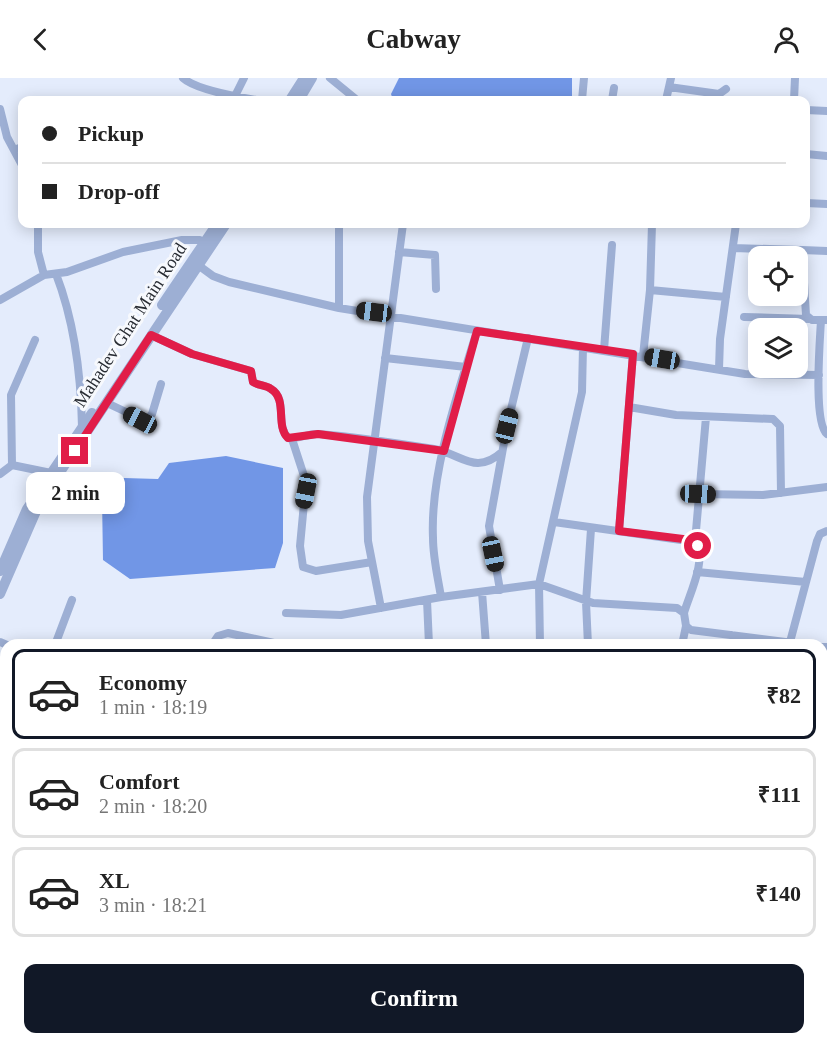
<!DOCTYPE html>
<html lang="en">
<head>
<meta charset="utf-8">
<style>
	body { margin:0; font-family:Georgia,serif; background:#f2f2f2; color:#222; height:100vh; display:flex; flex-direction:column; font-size:22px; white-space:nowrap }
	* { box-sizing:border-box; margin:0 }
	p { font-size:20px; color:#767676 }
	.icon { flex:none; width:33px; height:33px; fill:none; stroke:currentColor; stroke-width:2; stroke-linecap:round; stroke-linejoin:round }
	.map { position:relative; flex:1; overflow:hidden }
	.sheet { position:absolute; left:0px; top:561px; width:828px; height:406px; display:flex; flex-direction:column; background:#fff; border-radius:18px 18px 0 0; box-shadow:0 3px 15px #0003 }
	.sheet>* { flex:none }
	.top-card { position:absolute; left:18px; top:18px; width:792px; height:132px; border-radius:12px; box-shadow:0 3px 15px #0003; display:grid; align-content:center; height:132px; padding:0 24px; background:#fff }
	.buttons { position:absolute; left:748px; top:168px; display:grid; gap:12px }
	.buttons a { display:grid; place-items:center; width:60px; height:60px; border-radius:12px; background:#fff; box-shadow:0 3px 15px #0003; font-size:30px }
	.end { position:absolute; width:27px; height:27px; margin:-14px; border:8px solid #e11d48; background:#fff; box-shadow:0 0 0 3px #fff }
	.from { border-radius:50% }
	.bubble { position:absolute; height:42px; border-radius:12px; background:#fff; box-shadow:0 3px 15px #0003; font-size:20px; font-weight:600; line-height:42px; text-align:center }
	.car { position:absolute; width:18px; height:36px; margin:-18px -9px; border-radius:8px; box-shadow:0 0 4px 2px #0007; background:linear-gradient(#222 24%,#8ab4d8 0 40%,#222 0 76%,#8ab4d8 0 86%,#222 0) }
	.top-card b { display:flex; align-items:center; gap:21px; height:57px; font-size:22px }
	.top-card b+b { border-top:2px solid #e0e0e0 }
	.top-card i { width:15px; height:15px; background:#222 }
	ul { padding:10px 0 0; list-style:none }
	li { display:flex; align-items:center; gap:18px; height:90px; margin:0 12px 9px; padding:0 12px; border:3px solid #e0e0e0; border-radius:12px }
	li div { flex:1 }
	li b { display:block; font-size:22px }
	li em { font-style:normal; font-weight:600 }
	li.selected { border-color:#111827 }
	li>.icon { width:54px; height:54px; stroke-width:1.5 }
	.cta { display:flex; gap:12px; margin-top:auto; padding:12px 24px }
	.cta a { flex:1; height:69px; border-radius:12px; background:#111827; color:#fff; font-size:24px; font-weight:600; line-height:69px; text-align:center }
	header { display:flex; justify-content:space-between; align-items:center; height:78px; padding:0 24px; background:#fff; font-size:27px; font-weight:600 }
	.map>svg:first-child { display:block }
	.water { fill:#7196e6 }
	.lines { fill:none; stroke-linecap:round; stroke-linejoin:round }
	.minor { stroke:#9dafd4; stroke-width:8 }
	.tertiary { stroke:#9dafd4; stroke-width:10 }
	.route { stroke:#e11d48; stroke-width:8 }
	.labels { text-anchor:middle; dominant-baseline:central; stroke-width:6; stroke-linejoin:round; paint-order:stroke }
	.street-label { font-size:18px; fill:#282c33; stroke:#f7f9fd }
</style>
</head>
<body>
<header><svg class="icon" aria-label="back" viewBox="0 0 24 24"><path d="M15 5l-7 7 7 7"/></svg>Cabway<svg class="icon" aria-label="person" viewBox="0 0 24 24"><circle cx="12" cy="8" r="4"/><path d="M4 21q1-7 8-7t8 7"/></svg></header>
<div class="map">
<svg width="827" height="967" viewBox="0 0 827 967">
	<rect width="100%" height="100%" fill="#e4ecfc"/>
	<path class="water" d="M 399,0 L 572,0 L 572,22 L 393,22 L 391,16 Z
		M 226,378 L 283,390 L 283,465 L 275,490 L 130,501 L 103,482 L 102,420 L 124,400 L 158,401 L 169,385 Z"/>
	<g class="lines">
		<path class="minor" d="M 183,0 C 196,12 238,19 256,22
			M 330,0 L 357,22
			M 669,9 L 719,16 L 726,11
			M 235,18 L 244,0
			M 582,22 L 584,0
			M 612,22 L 614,10
			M 666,22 L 671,0
			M 794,22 L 795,0
			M 0,31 L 7,59 L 22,87
			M 806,32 L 827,33
			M 14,72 L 22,69
			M 806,76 L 827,78
			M 806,125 L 827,126
			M 38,146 L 38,174 L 44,197
			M 339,146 L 339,230
			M 733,170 L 802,172 L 806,237 L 812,242 L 827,242
			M 802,172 L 827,173
			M 399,174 L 435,177 L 436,211
			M 198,187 L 213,198 L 229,204 L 339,230 L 745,296 L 819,297
			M 56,196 C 75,245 81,296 82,349
			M 650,212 L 726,219
			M 0,222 L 44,197 L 67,194 L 123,174 L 182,162 L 200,162 L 208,166
			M 744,239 L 809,241
			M 821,242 C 820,262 813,344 827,356
			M 151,257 L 192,276 L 251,293 L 253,304 C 259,308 266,307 271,311 C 288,321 275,347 288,360 C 297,362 308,355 319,356 C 358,359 396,365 434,371 C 462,376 475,398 502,374
			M 604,272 L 612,167
			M 643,278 L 650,212 L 652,146
			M 385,280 L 466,289
			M 719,291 L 720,261 L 736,146
			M 107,325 L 145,343 L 152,336 L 161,306
			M 629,329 L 676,337 L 773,341 L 780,348 L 781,415
			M 292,361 L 306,404 L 300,468 L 303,489 L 316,493 L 372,484
			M 12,387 L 11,317 L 35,262
			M 0,396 L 12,387 L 51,395
			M 698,416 L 763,417 L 827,409
			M 554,444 L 695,464 C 708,480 689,517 684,535
			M 619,453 L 633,276
			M 695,464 L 706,339
			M 697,494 L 806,504
			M 500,512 L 489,448 L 507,348 L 528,260
			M 482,514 L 486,567
			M 441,519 C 438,500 433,480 433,460 C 430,394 458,315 477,253
			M 427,522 L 429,567
			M 381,530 L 368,463 L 367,419 L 403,146
			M 286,535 L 341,537 L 441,519 L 539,506 L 593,525 L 677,530 L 684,535 L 686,548 L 691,552 L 809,567
			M 0,564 L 7,567
			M 790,564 L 817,463 L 820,456 L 827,453
			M 55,567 L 72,522
			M 212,567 L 218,558 L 228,555 L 283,567
			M 540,567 L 539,506 L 582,314 L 583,269
			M 588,567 L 586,524 L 591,451
			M 682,567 L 686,548
			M 731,567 L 731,557
			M 822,569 L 827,569
			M 822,666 L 827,651
			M 0,717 L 6,718
			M 0,764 L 6,764
			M 822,818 L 827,804
			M 0,823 L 6,824
			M 0,892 L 6,894
			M 15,962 L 16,967
			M 68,962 L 68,967
			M 107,967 L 107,962
			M 162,967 L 163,962
			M 296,967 L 296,962
			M 341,967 L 341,962
			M 404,967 L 405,962
			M 450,967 L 451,962
			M 484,967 L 484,962
			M 530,967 L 530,962
			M 589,967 L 589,962
			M 673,967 L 675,962
			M 722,967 L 724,962
			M 771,967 L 773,962
			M 821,967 L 827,949"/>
		<path class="tertiary" d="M 290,22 L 304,0
			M 299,22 L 312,0
			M 162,227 L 217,146
			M 0,493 L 27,431 L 92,335
			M 0,516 L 40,424 L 226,146"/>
	</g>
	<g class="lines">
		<path class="route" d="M 75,373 L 151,257 L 192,276 L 251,293 L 253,304 C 259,308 266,307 271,311 C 288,321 275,348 288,360 L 318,356 L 444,373 L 477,253 L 633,276 L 619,453 L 691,462 L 698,468"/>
	</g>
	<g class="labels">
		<g class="street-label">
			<text transform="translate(130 247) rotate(-57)">Mahadev Ghat Main Road</text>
		</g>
	</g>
</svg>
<div class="buttons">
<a><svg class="icon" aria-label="locate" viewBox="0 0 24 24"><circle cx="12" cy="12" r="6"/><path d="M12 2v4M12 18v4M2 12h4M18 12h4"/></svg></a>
<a><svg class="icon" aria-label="layers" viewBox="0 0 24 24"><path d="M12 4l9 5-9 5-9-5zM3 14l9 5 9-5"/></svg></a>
</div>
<i class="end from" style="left:698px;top:468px"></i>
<i class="end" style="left:75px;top:373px"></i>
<div class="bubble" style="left:26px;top:394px;width:99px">2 min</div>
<i class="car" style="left:374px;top:234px;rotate:277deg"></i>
<i class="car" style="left:662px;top:281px;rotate:280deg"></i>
<i class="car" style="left:140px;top:342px;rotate:298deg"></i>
<i class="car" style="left:507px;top:348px;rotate:14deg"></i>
<i class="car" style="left:306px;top:413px;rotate:191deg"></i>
<i class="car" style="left:698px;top:416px;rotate:92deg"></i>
<i class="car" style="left:493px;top:476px;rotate:168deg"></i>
<div class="top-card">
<b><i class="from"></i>Pickup</b>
<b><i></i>Drop-off</b>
</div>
<section class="sheet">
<ul>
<li class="selected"><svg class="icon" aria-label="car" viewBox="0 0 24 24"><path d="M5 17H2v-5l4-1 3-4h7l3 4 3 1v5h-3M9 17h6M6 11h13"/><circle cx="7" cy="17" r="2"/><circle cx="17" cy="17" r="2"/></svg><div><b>Economy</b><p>1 min · 18:19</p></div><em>₹82</em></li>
<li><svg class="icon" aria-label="car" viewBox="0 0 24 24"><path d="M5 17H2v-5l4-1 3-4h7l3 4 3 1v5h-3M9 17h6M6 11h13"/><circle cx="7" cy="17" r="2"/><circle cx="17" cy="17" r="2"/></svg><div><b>Comfort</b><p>2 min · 18:20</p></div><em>₹111</em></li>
<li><svg class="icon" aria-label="car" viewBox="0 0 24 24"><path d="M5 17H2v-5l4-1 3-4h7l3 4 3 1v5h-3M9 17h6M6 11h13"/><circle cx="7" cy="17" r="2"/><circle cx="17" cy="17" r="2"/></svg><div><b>XL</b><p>3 min · 18:21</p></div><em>₹140</em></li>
</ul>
<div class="cta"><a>Confirm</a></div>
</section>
</div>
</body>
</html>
